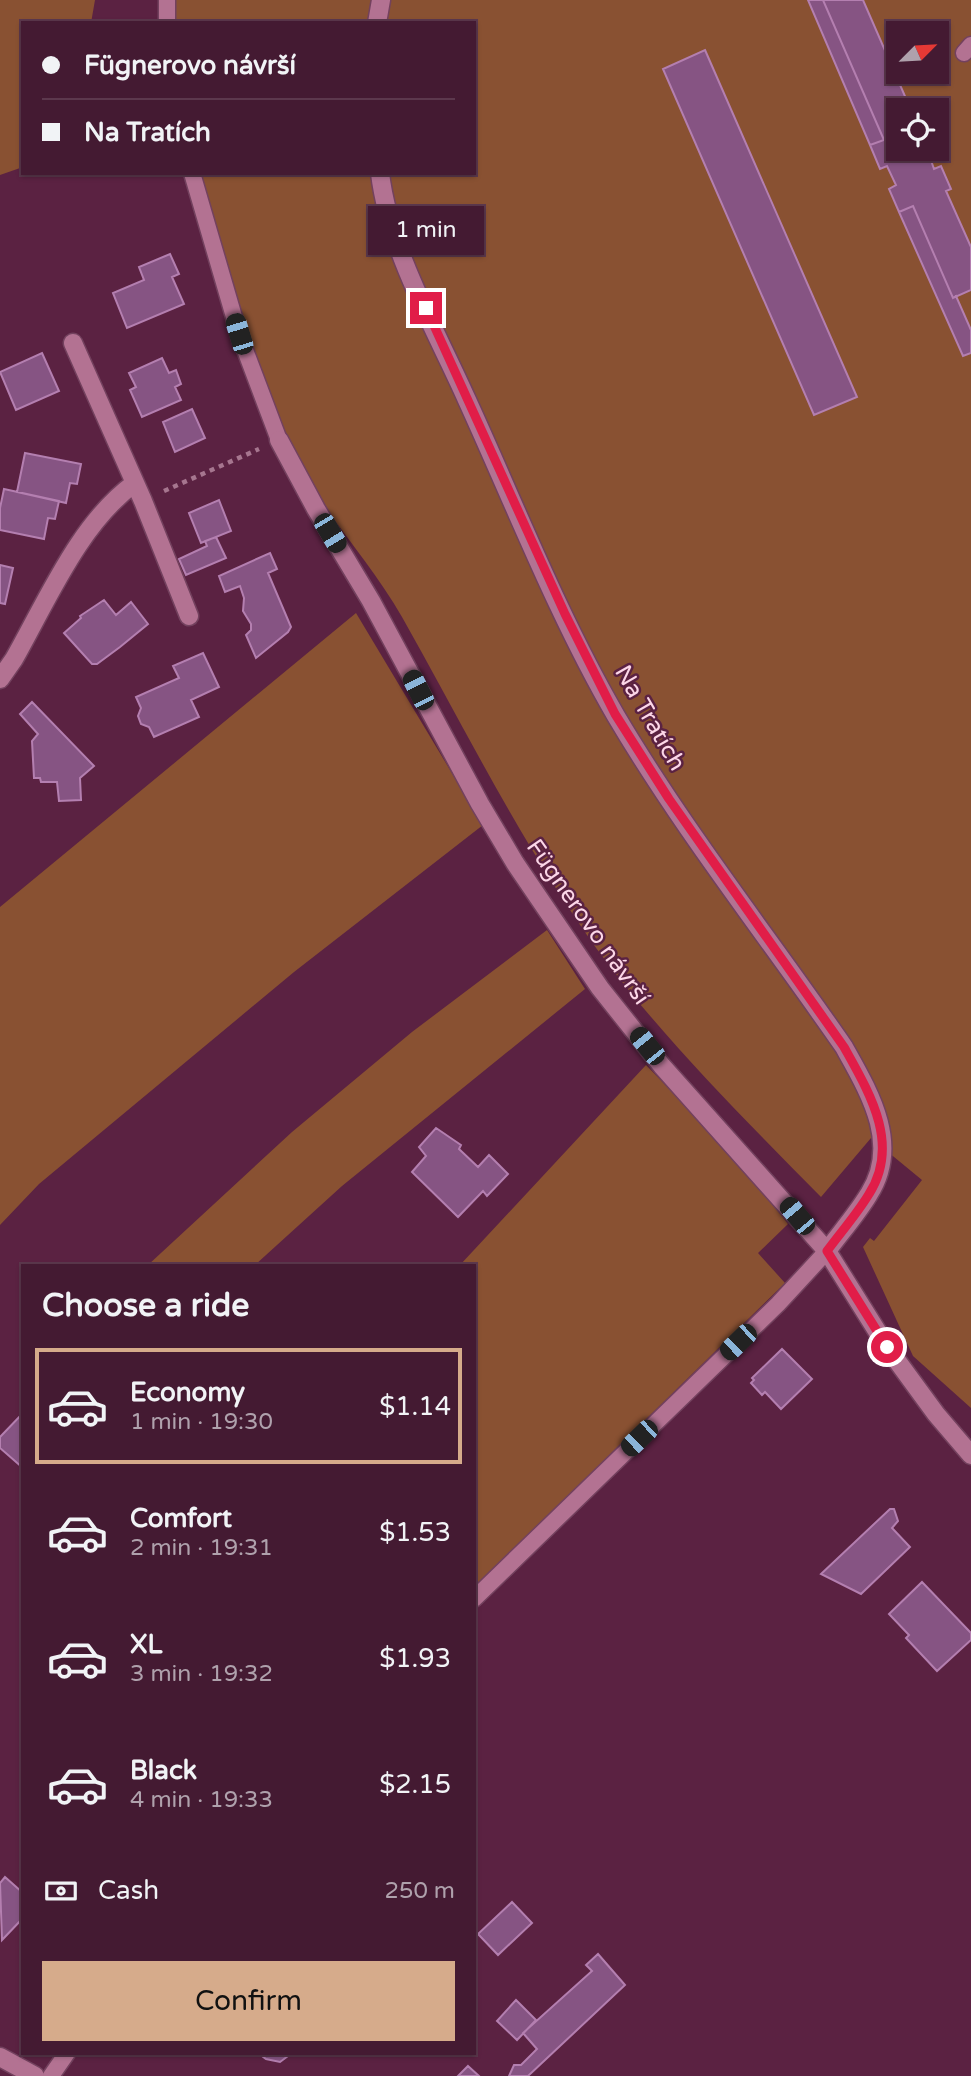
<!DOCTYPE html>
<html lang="en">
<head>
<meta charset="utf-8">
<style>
	body { margin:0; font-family:"Varela Round",sans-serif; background:#4b233a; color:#f1f3f6; height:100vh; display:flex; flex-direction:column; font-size:26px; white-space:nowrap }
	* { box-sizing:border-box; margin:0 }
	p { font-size:23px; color:#afa1ac }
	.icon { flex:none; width:38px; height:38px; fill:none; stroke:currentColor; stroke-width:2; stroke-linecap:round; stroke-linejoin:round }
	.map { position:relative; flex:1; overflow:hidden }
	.sheet { position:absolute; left:21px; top:1264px; width:455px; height:791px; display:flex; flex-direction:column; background:#441a32; border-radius:0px; box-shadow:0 2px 5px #0004,0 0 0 2px #5c384d }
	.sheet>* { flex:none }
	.hud { position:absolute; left:21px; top:21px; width:455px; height:154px; border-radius:0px; box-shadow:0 2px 5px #0004,0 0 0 2px #5c384d; display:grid; align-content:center; height:154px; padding:0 21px; background:#441a32 }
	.needle { width:46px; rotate:66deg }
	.buttons { position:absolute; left:886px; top:21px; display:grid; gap:14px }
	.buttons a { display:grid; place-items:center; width:63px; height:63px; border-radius:0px; background:#441a32; box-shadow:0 2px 5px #0004,0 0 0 2px #5c384d; font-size:35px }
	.end { position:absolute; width:32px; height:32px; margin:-16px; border:9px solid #e11d48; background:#fff; box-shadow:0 0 0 4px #fff }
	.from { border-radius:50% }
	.bubble { position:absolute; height:49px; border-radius:0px; background:#441a32; box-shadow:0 2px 5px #0004,0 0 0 2px #5c384d; font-size:23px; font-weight:600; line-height:49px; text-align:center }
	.car { position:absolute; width:21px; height:42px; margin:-21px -10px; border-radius:9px; box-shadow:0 0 5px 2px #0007; background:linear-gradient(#222 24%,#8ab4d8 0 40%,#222 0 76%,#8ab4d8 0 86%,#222 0) }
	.hud b { display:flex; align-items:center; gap:24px; height:66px; font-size:26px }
	.hud b+b { border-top:2px solid #5c384d }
	.hud i { width:18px; height:18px; background:#f1f3f6 }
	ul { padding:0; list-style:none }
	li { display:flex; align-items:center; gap:21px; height:116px; margin:0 14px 10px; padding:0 7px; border:4px solid transparent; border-radius:0px }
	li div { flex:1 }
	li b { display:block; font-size:26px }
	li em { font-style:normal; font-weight:600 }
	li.selected { border-color:#d6ab8b }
	li>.icon { width:63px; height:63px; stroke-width:1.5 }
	h2 { padding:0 21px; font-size:32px; line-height:84px }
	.pay { display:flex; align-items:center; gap:18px; height:77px; padding:0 21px; font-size:26px }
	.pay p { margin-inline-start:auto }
	.button { display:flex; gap:14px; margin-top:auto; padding:14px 21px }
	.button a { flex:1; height:80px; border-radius:0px; background:#d6ab8b; color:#111; font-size:28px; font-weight:600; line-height:80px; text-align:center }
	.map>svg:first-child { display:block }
	.green { fill:#895132; fill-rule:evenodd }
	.building { fill:#865483; stroke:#b47fb0; stroke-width:2 }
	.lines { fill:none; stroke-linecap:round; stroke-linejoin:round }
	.service-casing { stroke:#73415e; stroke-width:19 }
	.minor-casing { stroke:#73415e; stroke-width:21 }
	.secondary-casing { stroke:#73415e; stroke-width:21 }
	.path { stroke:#a6768f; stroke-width:4.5; stroke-dasharray:5 5; stroke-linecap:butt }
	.service { stroke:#b37292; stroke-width:16 }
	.minor { stroke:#b37292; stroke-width:18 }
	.secondary { stroke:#b37292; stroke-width:18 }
	.route { stroke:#e11d48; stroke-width:9 }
	.labels { text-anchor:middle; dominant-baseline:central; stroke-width:5; stroke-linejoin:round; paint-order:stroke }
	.street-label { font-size:24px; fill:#fcd7e8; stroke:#5b2242 }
</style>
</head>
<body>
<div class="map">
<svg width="971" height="2076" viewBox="0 0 971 2076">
	<rect width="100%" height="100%" fill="#5b2242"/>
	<path class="green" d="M 0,0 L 95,0 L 91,23 L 23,23 L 23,167 L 0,175 Z
		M 173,0 L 971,0 L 971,1408 L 913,1356 L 863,1247 L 870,1238 L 874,1241 L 922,1180 L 871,1138 L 821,1197 C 749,1124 674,1049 611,968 C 530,861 468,734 402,617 C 373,566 332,523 303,471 C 253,379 226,274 197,173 L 474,173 L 474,23 L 173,23 ZM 898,33 L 936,33 L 936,72 L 898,72 ZM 898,110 L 936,110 L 936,149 L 898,149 Z
		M 356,613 L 483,825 L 294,972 L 39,1184 L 0,1225 L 0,907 Z
		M 547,930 L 585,989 L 342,1186 L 255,1265 L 148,1265 L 292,1132 L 412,1032 Z
		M 646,1065 L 741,1163 L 788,1224 L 758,1253 L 785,1283 L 474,1588 L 474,1265 L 460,1265 Z"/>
	<path class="building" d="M 808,0 L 823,0 L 884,140 L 870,145 Z
		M 823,0 L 863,0 L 911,110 L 898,110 L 898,149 L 927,149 L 934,169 L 941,166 L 951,189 L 946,191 L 971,247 L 971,290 L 953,298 L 913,206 L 899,212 L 889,189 L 896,185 L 887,166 L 880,169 L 870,145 L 884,140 Z
		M 705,50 L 857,397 L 814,415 L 663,69 Z
		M 913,206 L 953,298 L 956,296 L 971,330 L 971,353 L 963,356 L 899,212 Z
		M 170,254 L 179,274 L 172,277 L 184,304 L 127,328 L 113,293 L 144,280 L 139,267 Z
		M 42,353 L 59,391 L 16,410 L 0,372 Z
		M 162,358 L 169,373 L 176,370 L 181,384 L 175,387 L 181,400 L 142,417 L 130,390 L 136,387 L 129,373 Z
		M 192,409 L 205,438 L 175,452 L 163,422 Z
		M 25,453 L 81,464 L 77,484 L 70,483 L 66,503 L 17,492 Z
		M 4,489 L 59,501 L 55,519 L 48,518 L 44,539 L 0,530 L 0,508 Z
		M 219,500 L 231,531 L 201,543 L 189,513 Z
		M 216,537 L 226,558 L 186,575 L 179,559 L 207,546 L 205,541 Z
		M 270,553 L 277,569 L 268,573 L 291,627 L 288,632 L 256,658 L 246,635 L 251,630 L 251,624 L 243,611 L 244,598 L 240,586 L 225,592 L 219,576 Z
		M 0,565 L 13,568 L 5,604 L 0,603 Z
		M 104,600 L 116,615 L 131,602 L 148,624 L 120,647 L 97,664 L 92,664 L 64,633 L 81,618 L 80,616 Z
		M 203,653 L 219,687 L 191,700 L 199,717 L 154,737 L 149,727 L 141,724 L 138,716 L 141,708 L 136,697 L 179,678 L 173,666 Z
		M 32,702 L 94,766 L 80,778 L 81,800 L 59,801 L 57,782 L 41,782 L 40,778 L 34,778 L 32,741 L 38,734 L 20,714 Z
		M 436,1128 L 461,1145 L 459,1149 L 478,1167 L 489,1155 L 508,1174 L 487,1196 L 483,1191 L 458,1217 L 412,1172 L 426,1156 L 419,1147 Z
		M 782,1349 L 812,1379 L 781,1409 L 765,1392 L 762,1395 L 751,1383 L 754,1380 L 752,1378 Z
		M 23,1413 L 23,1468 L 0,1448 L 0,1437 Z
		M 890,1509 L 894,1509 L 898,1521 L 892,1528 L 910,1547 L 861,1594 L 821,1574 Z
		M 922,1582 L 971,1633 L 971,1640 L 937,1671 L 906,1638 L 909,1635 L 889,1614 Z
		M 5,1877 L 23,1893 L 23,1918 L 2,1940 L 0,1883 Z
		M 512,1902 L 532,1923 L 498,1955 L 478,1934 Z
		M 598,1954 L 625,1985 L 528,2076 L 509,2076 L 514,2065 L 521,2065 L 537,2049 L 523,2033 L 592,1971 L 586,1965 Z
		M 516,2000 L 536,2020 L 517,2040 L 497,2021 Z
		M 258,2053 L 292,2053 L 280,2062 L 266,2059 Z
		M 468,2066 L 479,2076 L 458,2076 Z"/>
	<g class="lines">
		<defs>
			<path id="service" d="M 167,0 L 167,23
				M 964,53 L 971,45
				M 192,173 L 239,334 L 279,440
				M 474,1599 L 778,1304 L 827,1251
				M 51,2076 L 67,2053"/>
			<path id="minor" d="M 377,23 L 381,0
				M 380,173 C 389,250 436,330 467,400 C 515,505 558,616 616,716 C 684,831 768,937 844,1047 C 869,1092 901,1144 869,1194 C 857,1214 841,1232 827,1251
				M 73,343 L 143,501 L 189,616
				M 279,440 L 316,509 L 371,601 L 480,804 L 515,863 L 600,988 L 662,1066 L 827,1251 L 887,1347 L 936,1414 L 971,1455
				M 0,679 L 14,659 C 47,601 80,522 135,483"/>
			<path id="secondary" d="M 0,2057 L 35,2076"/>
		</defs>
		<use href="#service" class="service-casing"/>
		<use href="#minor" class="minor-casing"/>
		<use href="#secondary" class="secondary-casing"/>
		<path class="path" d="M 164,491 L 259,449"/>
		<use href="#service" class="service"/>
		<use href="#minor" class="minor"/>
		<use href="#secondary" class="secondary"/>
	</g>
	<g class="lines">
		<path class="route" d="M 426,308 L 565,614 L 615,714 L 669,799 L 844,1047 C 869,1092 901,1144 869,1194 C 857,1214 841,1232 827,1251 L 887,1347"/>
	</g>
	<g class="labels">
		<g class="street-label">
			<text transform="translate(650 718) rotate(60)">Na Tratích</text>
			<text transform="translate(588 922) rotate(55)">Fügnerovo návrší</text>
		</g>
	</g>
</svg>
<div class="buttons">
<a><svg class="needle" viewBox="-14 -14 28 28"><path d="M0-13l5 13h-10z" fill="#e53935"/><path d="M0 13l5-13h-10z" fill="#afa1ac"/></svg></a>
<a><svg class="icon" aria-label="locate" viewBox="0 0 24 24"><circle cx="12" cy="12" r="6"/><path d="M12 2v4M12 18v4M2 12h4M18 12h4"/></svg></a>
</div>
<i class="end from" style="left:887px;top:1347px"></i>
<i class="end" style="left:426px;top:308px"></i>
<div class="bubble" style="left:368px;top:206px;width:116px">1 min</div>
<i class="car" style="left:239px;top:334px;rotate:343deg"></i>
<i class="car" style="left:330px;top:533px;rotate:149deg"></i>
<i class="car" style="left:418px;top:690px;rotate:333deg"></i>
<i class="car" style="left:647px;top:1046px;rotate:321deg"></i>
<i class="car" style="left:797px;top:1216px;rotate:320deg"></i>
<i class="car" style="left:738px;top:1342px;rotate:226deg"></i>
<i class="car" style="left:639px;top:1438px;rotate:226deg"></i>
<div class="hud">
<b><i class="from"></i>Fügnerovo návrší</b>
<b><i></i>Na Tratích</b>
</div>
<section class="sheet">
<h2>Choose a ride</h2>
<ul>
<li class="selected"><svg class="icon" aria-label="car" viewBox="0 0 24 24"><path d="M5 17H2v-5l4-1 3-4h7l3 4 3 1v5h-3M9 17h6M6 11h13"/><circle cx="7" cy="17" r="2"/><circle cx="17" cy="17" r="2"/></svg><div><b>Economy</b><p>1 min · 19:30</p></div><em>$1.14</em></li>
<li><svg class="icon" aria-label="car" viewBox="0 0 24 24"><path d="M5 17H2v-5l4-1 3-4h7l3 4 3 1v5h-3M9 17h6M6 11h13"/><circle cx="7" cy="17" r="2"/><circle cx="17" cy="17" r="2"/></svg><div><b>Comfort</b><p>2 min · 19:31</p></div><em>$1.53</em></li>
<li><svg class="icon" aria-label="car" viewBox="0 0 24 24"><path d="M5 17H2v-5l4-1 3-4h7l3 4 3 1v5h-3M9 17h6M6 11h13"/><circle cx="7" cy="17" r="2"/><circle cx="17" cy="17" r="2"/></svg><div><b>XL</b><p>3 min · 19:32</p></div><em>$1.93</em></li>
<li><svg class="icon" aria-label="car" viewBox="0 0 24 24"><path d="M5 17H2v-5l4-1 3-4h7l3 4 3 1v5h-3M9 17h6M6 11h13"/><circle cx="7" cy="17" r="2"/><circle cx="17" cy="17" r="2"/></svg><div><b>Black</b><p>4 min · 19:33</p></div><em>$2.15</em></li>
</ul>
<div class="pay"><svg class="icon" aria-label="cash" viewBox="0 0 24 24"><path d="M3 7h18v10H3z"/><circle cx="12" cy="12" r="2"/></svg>Cash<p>250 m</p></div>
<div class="button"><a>Confirm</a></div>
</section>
</div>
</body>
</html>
